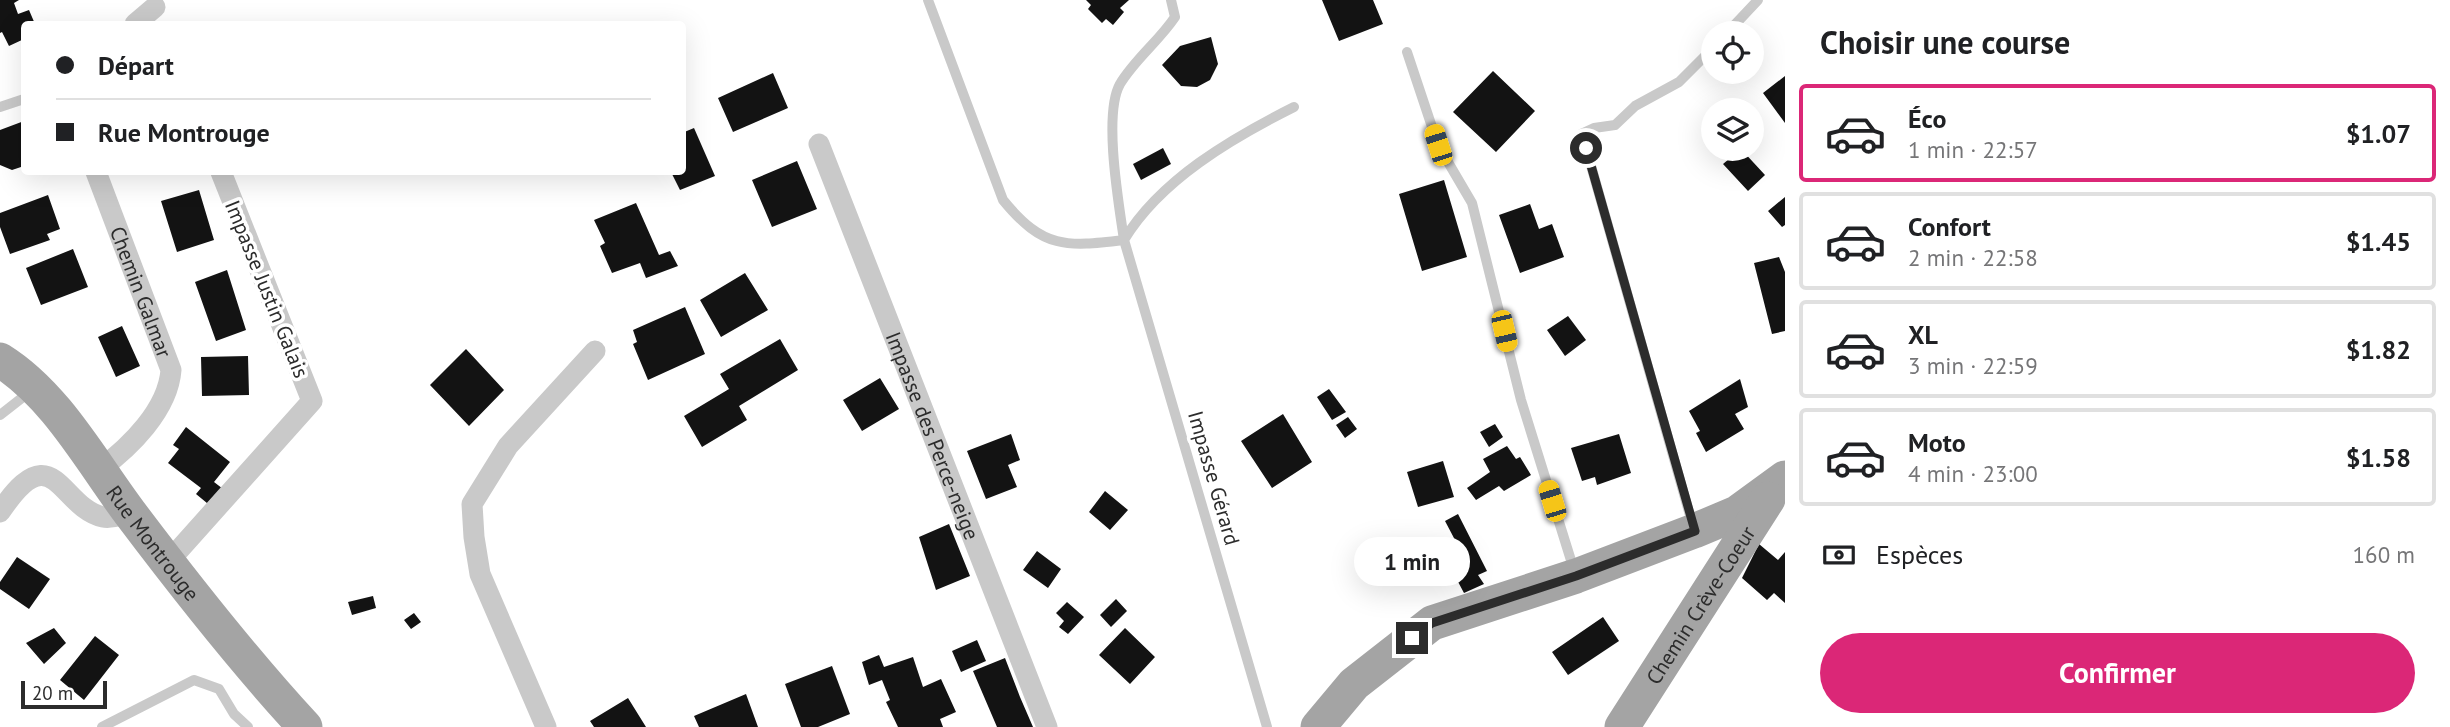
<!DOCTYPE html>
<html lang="fr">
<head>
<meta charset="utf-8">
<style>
	body { margin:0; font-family:"PT Sans",sans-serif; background:#f6f6f6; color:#202124; height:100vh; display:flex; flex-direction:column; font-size:26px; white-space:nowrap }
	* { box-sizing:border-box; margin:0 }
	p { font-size:23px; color:#757577 }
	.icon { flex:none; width:38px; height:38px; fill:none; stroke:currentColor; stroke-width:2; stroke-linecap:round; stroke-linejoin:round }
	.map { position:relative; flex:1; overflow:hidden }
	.sheet { display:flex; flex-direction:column; background:#fff; width:665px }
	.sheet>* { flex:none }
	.banner { position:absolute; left:21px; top:21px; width:665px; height:154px; border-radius:7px; box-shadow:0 7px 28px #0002; display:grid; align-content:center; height:154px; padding:0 35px; background:#fff }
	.fabs { position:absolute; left:1701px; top:21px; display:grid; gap:14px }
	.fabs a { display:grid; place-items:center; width:63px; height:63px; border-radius:50%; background:#fff; box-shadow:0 7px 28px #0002; font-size:35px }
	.scale { position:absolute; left:21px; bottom:18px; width:86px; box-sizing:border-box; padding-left:7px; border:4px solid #2c2c2c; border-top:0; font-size:19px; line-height:24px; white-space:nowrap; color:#2c2c2c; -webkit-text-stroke:5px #fff; paint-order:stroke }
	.end { position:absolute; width:32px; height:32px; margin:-16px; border:9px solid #2c2c2c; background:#fff; box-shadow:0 0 0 4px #fff }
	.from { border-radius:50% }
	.bubble { position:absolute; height:49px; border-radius:24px; background:#fff; box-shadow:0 7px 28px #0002; font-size:23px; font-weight:700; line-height:49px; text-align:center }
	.car { position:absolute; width:21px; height:42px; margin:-21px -10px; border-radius:9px; box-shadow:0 0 5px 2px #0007; background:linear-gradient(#f5c518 24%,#345 0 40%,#f5c518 0 76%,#345 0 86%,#f5c518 0) }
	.banner b { display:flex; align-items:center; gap:24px; height:66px; font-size:26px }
	.banner b+b { border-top:2px solid #e0e0e0 }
	.banner i { width:18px; height:18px; background:#202124 }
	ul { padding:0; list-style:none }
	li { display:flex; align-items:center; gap:21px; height:98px; margin:0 14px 10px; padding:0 21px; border:4px solid #e0e0e0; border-radius:7px }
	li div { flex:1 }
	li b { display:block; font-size:26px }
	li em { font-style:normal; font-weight:700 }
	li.active { border-color:#db2777 }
	li>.icon { width:63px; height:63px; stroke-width:1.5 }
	h2 { padding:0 35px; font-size:32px; line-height:84px }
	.pay { display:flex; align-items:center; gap:18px; height:77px; padding:0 35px; font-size:26px }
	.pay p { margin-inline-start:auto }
	.primary-button { display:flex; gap:14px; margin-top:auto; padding:14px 35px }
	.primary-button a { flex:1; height:80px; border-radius:42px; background:#db2777; color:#fff; font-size:28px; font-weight:700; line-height:80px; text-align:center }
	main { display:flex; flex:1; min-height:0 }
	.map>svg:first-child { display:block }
	.building { fill:#131313 }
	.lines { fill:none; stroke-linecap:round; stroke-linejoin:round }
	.service { stroke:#c9c9c9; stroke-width:10 }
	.minor { stroke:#c9c9c9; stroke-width:21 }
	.primary { stroke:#a4a4a4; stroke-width:35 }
	.route { stroke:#2c2c2c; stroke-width:9 }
	.labels { text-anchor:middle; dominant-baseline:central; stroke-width:7; stroke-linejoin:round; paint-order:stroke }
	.street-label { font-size:21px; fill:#2c2c2c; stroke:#fff }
</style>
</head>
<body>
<main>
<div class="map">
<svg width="1785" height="727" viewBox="0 0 1785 727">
	<rect width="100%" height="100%" fill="#fff"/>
	<path class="building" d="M 0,0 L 19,0 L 14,3 L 18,14 L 29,10 L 35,24 L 24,24 L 24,39 L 9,46 L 2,32 L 0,33 Z
		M 1086,0 L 1129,0 L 1120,8 L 1124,12 L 1113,25 L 1106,19 L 1102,23 L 1088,9 L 1091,5 Z
		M 1322,0 L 1373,0 L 1383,24 L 1339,41 Z
		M 1211,37 L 1218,64 L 1210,80 L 1197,87 L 1181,86 L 1162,65 L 1180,46 Z
		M 1493,71 L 1535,111 L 1496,152 L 1453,112 Z
		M 773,73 L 788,108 L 733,132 L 718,98 Z
		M 1785,76 L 1785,123 L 1763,93 Z
		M 24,121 L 24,166 L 12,170 L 0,165 L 0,130 Z
		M 694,128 L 715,176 L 680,190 L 671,172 L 682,172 L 682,133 Z
		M 1163,148 L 1171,164 L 1141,180 L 1133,164 Z
		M 1741,149 L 1765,175 L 1748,191 L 1723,164 Z
		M 797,161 L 817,209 L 772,227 L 752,180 Z
		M 1444,180 L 1467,257 L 1422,271 L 1399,194 Z
		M 199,190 L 214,240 L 177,252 L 161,201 Z
		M 48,195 L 60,229 L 47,234 L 50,240 L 10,254 L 0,227 L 0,213 Z
		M 1785,197 L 1785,225 L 1782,227 L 1768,211 Z
		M 636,203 L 659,255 L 670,251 L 678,266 L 646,278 L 640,263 L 612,273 L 600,246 L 605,243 L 594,220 Z
		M 1530,204 L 1539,229 L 1552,224 L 1564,257 L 1520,273 L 1499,215 Z
		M 73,249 L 88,287 L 41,305 L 26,268 Z
		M 1779,257 L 1785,272 L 1785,331 L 1772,334 L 1754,263 Z
		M 227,270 L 246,330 L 216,341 L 195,282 Z
		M 745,273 L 768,310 L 721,337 L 700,300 Z
		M 685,307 L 705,354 L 648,380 L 633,344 L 637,342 L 633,330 Z
		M 1568,316 L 1586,340 L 1565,356 L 1547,330 Z
		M 122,326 L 140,366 L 116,377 L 98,337 Z
		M 780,339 L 798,370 L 739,406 L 747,420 L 702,447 L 684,416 L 729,389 L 720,374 Z
		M 466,349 L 504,390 L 469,426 L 430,385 Z
		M 248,356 L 249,395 L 202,396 L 201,357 Z
		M 880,378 L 899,409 L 862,431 L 843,400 Z
		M 1740,379 L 1748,407 L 1735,414 L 1744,429 L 1706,452 L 1696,433 L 1700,431 L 1689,411 Z
		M 1329,389 L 1346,412 L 1332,420 L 1317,397 Z
		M 1283,414 L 1312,462 L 1272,488 L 1241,441 Z
		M 1348,417 L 1357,429 L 1345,438 L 1336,425 Z
		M 1495,424 L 1503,437 L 1489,447 L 1480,432 Z
		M 186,427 L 230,462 L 214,482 L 227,492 L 213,508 L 196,494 L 201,488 L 168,463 L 179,449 L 173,445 Z
		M 1011,434 L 1020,460 L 1008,465 L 1017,487 L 986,499 L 967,451 Z
		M 1619,434 L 1631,473 L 1597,485 L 1595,477 L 1582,481 L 1571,448 Z
		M 1507,446 L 1516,459 L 1520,457 L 1531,475 L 1504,491 L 1499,486 L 1476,500 L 1467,488 L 1490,472 L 1483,459 Z
		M 1443,461 L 1454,497 L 1418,507 L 1407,472 Z
		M 1105,491 L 1128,510 L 1110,530 L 1089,512 Z
		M 1458,514 L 1487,571 L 1478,575 L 1484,584 L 1464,593 L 1440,548 L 1455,540 L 1445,521 Z
		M 949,524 L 970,576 L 936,590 L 919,537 Z
		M 1759,544 L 1778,560 L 1785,552 L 1785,603 L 1774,593 L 1767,600 L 1742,578 Z
		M 1037,551 L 1061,569 L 1048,588 L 1023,570 Z
		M 17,557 L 50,579 L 29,609 L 0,589 L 0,582 Z
		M 373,596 L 376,608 L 352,615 L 348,602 Z
		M 1116,599 L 1127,611 L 1111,627 L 1100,615 Z
		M 1067,602 L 1084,617 L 1068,634 L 1059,627 L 1064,621 L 1056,613 Z
		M 414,613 L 421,622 L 411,629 L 404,620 Z
		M 1603,617 L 1619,641 L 1568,675 L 1552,652 Z
		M 54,628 L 66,643 L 44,664 L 26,643 Z
		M 1125,628 L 1155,657 L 1130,684 L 1099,655 Z
		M 95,636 L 119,655 L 84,700 L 60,680 Z
		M 977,640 L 986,661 L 961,672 L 952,651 Z
		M 879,655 L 884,667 L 913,657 L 923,687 L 941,679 L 956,712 L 940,719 L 943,727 L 898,727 L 886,702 L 890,700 L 882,680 L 869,685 L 862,662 Z
		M 1005,658 L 1020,697 L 1033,727 L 997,727 L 973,671 Z
		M 832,666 L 850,714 L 818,727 L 801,727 L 785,684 Z
		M 746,694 L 758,727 L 699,727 L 694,716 Z
		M 628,698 L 646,727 L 594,727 L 590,721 Z"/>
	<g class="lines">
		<path class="service" d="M 928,0 L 1003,200 C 1043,249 1066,247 1124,240 C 1119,205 1103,114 1120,84 C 1135,59 1159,41 1175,17 L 1171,0
			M 1727,33 L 1758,0
			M 1407,52 L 1438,145 L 1472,203 L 1521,400 L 1574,570
			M 0,107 L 24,99
			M 1581,134 L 1594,128 L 1615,125 L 1635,106 L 1679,82 L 1713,48
			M 1586,148 L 1693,526
			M 0,415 L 32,390
			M 102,727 L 194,680 L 219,689 L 234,714 L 248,727
			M 1267,727 L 1124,240 C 1160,180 1232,138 1294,107"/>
		<g class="minor">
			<path d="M 135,24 L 155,7"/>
			<path id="s1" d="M 819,144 L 1047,727"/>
			<path id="s2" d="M 96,172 L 171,370 C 168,410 130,447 99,470"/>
			<path d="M 0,512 C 54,432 59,507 103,517 C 112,519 121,515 130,513"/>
			<path d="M 169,561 L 312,401 L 221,172"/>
			<path d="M 546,727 L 480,574 L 474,537 L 472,504 L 508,446 L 595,351"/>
		</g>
		<g class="primary">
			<path id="s3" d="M 0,360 C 56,395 91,461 130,513 C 185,586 243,660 305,727"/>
			<path d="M 1318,727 L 1354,684 L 1432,623 L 1576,576 L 1694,531 L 1737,513 L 1785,478"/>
			<path id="s4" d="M 1622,727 L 1768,499"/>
		</g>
	</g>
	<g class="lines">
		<path class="route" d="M 1412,638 L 1432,623 L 1576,576 L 1695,531 L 1586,148"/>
	</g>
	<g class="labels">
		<g class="street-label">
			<text transform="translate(267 289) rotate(68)">Impasse Justin Galais</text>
			<text stroke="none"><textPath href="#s2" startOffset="128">Chemin Galmar</textPath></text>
			<text stroke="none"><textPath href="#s1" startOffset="313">Impasse des Perce-neige</textPath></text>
			<text transform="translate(1214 478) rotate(74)">Impasse Gérard</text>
			<text stroke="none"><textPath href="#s3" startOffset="240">Rue Montrouge</textPath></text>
			<text stroke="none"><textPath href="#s4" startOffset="145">Chemin Crève-Coeur</textPath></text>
		</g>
	</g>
</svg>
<div class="fabs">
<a><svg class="icon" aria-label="locate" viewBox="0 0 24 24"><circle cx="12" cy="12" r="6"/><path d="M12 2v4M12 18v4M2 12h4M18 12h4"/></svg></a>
<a><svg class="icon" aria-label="layers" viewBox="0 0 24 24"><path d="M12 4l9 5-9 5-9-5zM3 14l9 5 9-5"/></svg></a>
</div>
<div class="scale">20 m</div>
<i class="end from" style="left:1586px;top:148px"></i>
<i class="end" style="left:1412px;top:638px"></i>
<div class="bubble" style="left:1354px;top:537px;width:116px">1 min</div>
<i class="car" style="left:1438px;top:145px;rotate:342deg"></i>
<i class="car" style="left:1504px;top:331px;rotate:167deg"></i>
<i class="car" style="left:1552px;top:501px;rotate:343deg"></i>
<div class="banner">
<b><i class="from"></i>Départ</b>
<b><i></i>Rue Montrouge</b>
</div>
</div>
<section class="sheet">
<h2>Choisir une course</h2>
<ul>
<li class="active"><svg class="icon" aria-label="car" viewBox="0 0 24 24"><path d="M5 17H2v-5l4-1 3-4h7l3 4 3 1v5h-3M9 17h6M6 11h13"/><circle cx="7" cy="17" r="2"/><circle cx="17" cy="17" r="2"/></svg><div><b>Éco</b><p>1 min · 22:57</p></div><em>$1.07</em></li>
<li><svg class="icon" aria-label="car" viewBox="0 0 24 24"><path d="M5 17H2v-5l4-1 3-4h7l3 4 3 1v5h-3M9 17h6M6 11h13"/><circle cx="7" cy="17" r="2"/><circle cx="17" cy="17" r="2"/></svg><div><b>Confort</b><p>2 min · 22:58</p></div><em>$1.45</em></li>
<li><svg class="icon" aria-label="car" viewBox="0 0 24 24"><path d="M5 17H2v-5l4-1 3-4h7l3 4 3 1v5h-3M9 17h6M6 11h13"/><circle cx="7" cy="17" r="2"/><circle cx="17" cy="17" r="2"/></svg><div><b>XL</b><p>3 min · 22:59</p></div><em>$1.82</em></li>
<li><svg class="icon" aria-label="car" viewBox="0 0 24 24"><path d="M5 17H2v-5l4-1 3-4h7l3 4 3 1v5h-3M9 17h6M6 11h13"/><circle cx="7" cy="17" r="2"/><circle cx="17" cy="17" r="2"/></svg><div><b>Moto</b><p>4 min · 23:00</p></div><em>$1.58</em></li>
</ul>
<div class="pay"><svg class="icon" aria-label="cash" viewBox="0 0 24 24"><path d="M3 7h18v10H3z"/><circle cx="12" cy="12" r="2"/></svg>Espèces<p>160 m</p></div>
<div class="primary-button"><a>Confirmer</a></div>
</section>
</main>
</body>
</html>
